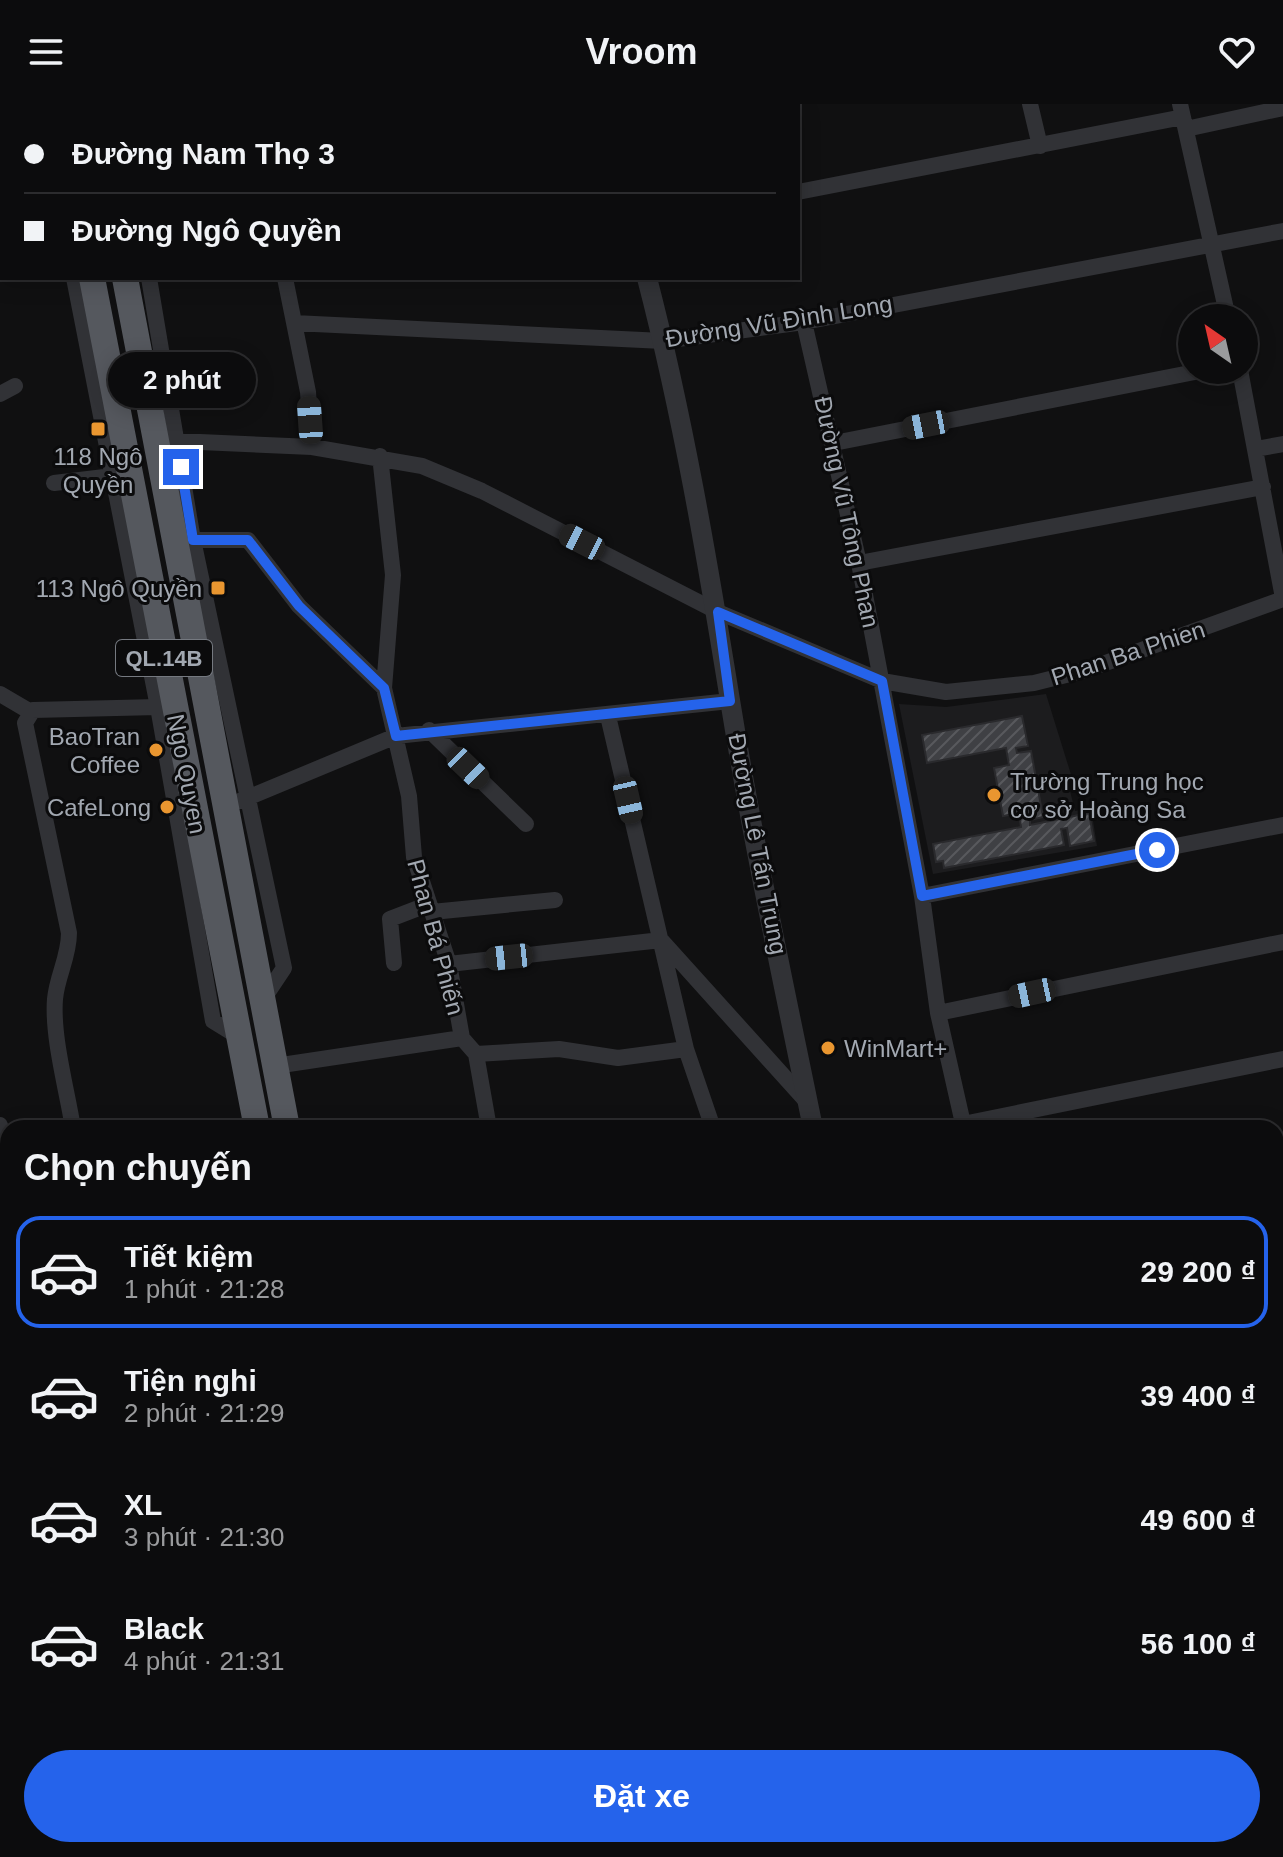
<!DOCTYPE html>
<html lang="vi">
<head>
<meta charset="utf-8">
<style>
	body { margin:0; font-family:Arial,sans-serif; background:#151516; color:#f1f3f6; height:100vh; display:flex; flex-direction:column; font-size:30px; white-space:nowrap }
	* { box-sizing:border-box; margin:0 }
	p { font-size:26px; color:#9a9b9d }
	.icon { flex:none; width:44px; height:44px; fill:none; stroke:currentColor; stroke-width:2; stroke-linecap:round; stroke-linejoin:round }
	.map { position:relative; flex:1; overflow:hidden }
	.details { position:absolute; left:0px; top:1016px; width:1284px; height:738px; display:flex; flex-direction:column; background:#0c0c0d; border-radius:24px 24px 0 0; box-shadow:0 4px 20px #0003,0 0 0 2px #2c2c2e }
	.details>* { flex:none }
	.banner { position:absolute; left:0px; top:0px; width:800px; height:176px; box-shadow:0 4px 20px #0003,0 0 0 2px #2c2c2e; display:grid; align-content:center; height:176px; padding:0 24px; background:#0c0c0d }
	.needle { width:52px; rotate:326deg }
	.buttons { position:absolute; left:1178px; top:200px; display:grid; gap:16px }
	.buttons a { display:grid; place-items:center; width:80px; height:80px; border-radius:50%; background:#0c0c0d; box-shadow:0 4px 20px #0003,0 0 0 2px #2c2c2e; font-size:40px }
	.end { position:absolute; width:36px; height:36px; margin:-18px; border:10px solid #2563eb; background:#fff; box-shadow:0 0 0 4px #fff }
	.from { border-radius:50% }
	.bubble { position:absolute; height:56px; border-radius:28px; background:#0c0c0d; box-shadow:0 4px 20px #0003,0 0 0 2px #2c2c2e; font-size:26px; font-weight:800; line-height:56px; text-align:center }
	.car { position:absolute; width:24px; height:48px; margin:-24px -12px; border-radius:10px; box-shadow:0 0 6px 2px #0007; background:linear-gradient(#222 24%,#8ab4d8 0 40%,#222 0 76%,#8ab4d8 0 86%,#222 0) }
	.banner b { display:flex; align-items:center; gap:28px; height:76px; font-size:30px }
	.banner b+b { border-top:2px solid #2c2c2e }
	.banner i { width:20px; height:20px; background:#f1f3f6 }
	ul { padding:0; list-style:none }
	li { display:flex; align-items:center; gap:24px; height:112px; margin:0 16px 12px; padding:0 8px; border:4px solid transparent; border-radius:24px }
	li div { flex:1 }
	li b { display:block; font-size:30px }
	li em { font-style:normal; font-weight:800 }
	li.selected { border-color:#2563eb }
	li>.icon { width:72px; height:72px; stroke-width:1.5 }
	h2 { padding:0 24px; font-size:36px; line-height:96px }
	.action { display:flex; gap:16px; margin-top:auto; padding:16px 24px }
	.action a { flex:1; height:92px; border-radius:48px; background:#2563eb; color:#fff; font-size:32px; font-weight:800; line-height:92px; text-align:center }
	header { display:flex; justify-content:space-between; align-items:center; height:104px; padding:0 24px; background:#0c0c0d; font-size:36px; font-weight:800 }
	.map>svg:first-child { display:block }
	.built { fill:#1c1c1e }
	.industrial { fill:url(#industrial-grid) }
	.park { fill:url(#park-tufts) }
	.building { fill:url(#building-hatch); stroke:#2a2a2d; stroke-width:2 }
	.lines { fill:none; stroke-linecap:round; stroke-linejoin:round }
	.minor { stroke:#313236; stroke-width:16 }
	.tertiary { stroke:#313236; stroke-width:20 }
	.trunk { stroke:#55585e; stroke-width:26 }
	.route { stroke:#2563eb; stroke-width:10 }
	.poi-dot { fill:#e99630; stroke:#0b0b0c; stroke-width:3 }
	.labels { text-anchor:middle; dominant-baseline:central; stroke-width:6; stroke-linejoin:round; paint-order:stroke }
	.shield { fill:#0b0b0c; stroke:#757980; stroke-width:2 }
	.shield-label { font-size:22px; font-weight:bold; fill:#a2a8b1 }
	.street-label { font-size:24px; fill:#a2a8b1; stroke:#0b0b0c }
	.poi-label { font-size:24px; fill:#a2a8b1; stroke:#0b0b0c; text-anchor:end }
</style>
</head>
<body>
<header><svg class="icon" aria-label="menu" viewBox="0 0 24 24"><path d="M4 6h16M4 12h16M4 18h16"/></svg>Vroom<svg class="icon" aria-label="heart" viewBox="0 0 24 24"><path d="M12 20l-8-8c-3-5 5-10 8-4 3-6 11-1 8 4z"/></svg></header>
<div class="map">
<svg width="1283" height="1753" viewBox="0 0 1283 1753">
	<defs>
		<pattern id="industrial-grid" width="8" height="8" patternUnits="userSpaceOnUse" patternTransform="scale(2)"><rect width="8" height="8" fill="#1c1c1e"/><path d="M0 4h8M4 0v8" fill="none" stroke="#3a3a3c"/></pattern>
		<pattern id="park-tufts" width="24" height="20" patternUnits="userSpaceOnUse" patternTransform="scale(2)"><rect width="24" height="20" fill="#1c231d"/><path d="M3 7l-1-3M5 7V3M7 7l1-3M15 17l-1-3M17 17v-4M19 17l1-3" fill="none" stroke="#3a403b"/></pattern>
		<pattern id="building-hatch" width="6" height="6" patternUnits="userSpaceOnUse" patternTransform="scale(2)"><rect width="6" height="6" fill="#3f4044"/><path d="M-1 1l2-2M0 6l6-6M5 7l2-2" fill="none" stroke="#58595d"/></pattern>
	</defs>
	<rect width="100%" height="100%" fill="#101011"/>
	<path class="built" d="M 1046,590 L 1073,677 L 1068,679 L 1075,707 L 1091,704 L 1097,742 L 933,770 L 899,600 L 946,603 Z"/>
	<path class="industrial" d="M 0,1585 L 7,1627 L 0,1685 Z"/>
	<path class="park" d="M 154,0 L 374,0 L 156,2 Z"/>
	<path class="building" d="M 1022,612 L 1028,642 L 1016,644 L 1017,649 L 1031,647 L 1043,713 L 1030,716 L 1030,721 L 1089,709 L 1094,737 L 1070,742 L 1067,724 L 1061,725 L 1064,741 L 944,764 L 943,757 L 936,758 L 933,740 L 1021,723 L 1019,709 L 1003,712 L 994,664 L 1009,661 L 1006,644 L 927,659 L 922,631 Z"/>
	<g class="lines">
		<path class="minor" d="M 41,0 L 41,2
			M 119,0 L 120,2
			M 1030,0 L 1040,42
			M 1180,0 L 1228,214
			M 1186,25 L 1283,4
			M 798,88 L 1183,13
			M 0,129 L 2,129
			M 74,174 L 158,603 L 213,917 L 239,933
			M 149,174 L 193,436 L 284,864 L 262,897
			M 285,174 L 308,288 L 312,343
			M 804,218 L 859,459 L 922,792 L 938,909 L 964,1024
			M 294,219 L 663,237 L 804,218 L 1283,127
			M 1240,266 L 1283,494
			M 0,290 L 15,282
			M 155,336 L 312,343 L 422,362 L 482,387 L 718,508 L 882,577 L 946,588 L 1034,579 L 1086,566 L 1283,495
			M 834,339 L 1205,266
			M 1256,345 L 1283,340
			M 380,352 L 393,471 L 384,584 L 409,692 L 414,753 L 449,860 L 462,934 L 476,950 L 489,1024
			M 54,379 L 113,372
			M 193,436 L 248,436 L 299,502 L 384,584
			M 859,459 L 1263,383
			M 0,590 L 29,607
			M 608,612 L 686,945 L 713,1024
			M 429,626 L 526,720
			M 240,697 L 396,632 L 730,597
			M 922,792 L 1283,721
			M 432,808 L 555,796
			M 662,837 L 807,998
			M 394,859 L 390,815 L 429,800
			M 449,860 L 661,836
			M 938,909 L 1283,838
			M 476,950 L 559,945 L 618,954 L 686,945
			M 275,962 L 462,934
			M 963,1020 L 1283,955
			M 0,1021 L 8,1055
			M 73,1024 C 67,986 52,933 55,895 C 57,872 69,853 69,829 L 25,619 L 33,606 L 158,603
			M 0,1076 L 8,1074
			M 1276,1080 L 1283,1078
			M 1276,1242 L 1283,1254
			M 0,1425 L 8,1466
			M 239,1746 L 240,1753
			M 1112,1746 L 1115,1753
			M 38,1753 L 76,1746"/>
		<path class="tertiary" d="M 606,0 L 607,2
			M 647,174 C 683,313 707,454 730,596 C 753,739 784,882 813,1024
			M 1276,1606 L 1283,1601
			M 375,1746 L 376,1753
			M 451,1746 L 453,1753
			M 950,1746 L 951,1753
			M 1030,1753 L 1041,1746"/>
		<path class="trunk" d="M 60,0 L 60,2
			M 94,0 L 95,2
			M 92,174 L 257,1024
			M 125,174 L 287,1024
			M 398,1746 L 399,1753
			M 424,1746 L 425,1753"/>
	</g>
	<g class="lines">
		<path class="route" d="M 181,363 L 193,436 L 248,436 L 299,502 L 384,584 L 396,632 L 730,597 L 718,508 L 882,577 L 922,792 L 1157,746"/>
	</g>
	<g class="poi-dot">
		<rect x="90" y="317" width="16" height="16" rx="4"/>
		<rect x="210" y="476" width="16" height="16" rx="4"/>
		<circle cx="156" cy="646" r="8"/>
		<circle cx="994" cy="691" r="8"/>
		<circle cx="167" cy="703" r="8"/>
		<circle cx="828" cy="944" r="8"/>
	</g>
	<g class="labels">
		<rect class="shield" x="116" y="536" width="96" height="36" rx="6"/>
		<g class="shield-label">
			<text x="164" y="554">QL.14B</text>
		</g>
		<g class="street-label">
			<text transform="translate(779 217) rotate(-9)">Đường Vũ Đình Long</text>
			<text transform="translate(847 408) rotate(78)">Đường Vũ Tông Phan</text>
			<text transform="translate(1128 549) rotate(-18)">Phan Ba Phien</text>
			<text transform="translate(187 670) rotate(79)">Ngo Quyen</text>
			<text transform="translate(758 740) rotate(79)">Đường Lê Tấn Trung</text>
			<text transform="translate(436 833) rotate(75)">Phan Bá Phiến</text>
		</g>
		<g class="poi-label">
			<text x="98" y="352" text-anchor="middle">118 Ngô<tspan x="98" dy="28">Quyền</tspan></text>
			<text x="202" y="484">113 Ngô Quyền</text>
			<text x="140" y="632">BaoTran<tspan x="140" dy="28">Coffee</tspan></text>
			<text x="1010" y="677" text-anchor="start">Trường Trung học<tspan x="1010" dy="28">cơ sở Hoàng Sa</tspan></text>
			<text x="151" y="703">CafeLong</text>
			<text x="844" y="944" text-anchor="start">WinMart+</text>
		</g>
	</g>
</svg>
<div class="buttons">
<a><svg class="needle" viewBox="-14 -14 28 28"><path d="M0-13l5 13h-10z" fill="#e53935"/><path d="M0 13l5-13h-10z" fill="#9a9b9d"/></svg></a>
</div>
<i class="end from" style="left:1157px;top:746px"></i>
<i class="end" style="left:181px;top:363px"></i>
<div class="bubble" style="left:108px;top:248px;width:148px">2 phút</div>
<i class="car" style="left:310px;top:316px;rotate:356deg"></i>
<i class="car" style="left:926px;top:321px;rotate:259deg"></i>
<i class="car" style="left:582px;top:438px;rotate:297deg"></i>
<i class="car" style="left:468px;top:664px;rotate:134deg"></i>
<i class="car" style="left:628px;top:696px;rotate:167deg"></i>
<i class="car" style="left:509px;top:853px;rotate:264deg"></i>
<i class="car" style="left:1032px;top:889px;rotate:258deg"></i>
<div class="banner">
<b><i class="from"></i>Đường Nam Thọ 3</b>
<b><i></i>Đường Ngô Quyền</b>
</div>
<section class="details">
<h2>Chọn chuyến</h2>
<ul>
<li class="selected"><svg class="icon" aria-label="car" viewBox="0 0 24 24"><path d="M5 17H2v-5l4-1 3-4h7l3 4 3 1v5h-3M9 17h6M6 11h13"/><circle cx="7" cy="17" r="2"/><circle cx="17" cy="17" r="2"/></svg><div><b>Tiết kiệm</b><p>1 phút · 21:28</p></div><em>29 200 ₫</em></li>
<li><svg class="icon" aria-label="car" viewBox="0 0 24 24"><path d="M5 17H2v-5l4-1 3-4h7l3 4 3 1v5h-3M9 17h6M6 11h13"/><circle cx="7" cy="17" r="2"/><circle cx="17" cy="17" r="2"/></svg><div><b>Tiện nghi</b><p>2 phút · 21:29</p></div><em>39 400 ₫</em></li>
<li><svg class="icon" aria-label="car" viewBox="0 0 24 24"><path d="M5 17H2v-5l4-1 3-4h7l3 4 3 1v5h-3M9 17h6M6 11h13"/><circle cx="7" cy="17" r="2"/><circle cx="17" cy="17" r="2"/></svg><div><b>XL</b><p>3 phút · 21:30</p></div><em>49 600 ₫</em></li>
<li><svg class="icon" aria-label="car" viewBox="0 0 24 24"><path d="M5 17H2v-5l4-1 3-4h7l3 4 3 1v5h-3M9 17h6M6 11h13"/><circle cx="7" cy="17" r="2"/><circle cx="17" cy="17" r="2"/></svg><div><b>Black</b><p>4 phút · 21:31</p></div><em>56 100 ₫</em></li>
</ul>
<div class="action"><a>Đặt xe</a></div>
</section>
</div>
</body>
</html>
